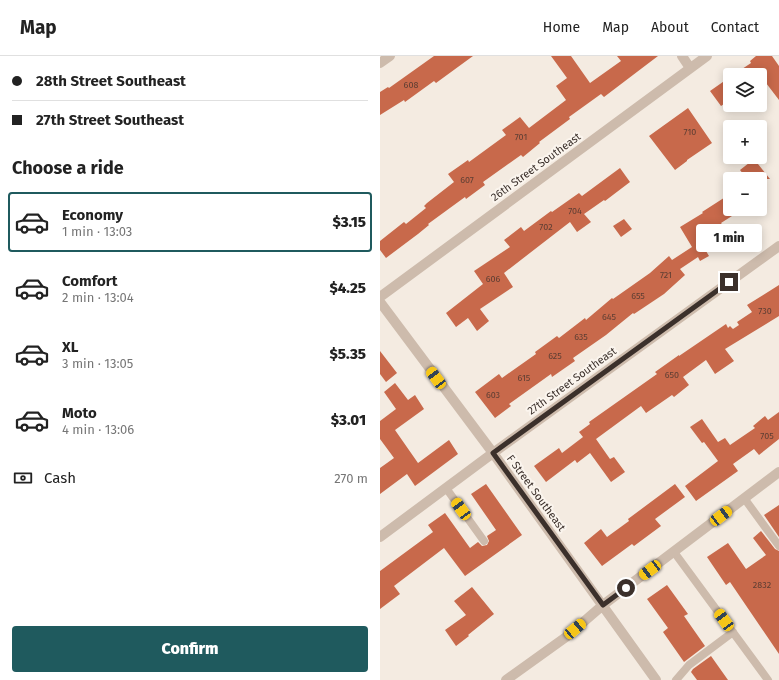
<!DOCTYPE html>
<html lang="en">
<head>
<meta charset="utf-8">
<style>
	body { margin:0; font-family:"Fira Sans",sans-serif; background:#f2f2f2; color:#222; height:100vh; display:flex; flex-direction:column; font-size:15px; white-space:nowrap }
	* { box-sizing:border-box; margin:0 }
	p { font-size:13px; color:#767676 }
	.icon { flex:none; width:22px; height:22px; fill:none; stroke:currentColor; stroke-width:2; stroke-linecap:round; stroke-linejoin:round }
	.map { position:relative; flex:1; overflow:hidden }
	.details { display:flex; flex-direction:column; background:#fff; width:380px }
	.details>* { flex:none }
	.banner { display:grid; align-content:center; height:88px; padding:0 12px; background:#fff }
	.tools { position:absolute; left:343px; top:12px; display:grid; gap:8px }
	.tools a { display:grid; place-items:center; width:44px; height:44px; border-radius:4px; background:#fff; box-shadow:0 2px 10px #0003; font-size:20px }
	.end { position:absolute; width:18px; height:18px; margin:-9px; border:5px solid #3b302b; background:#fff; box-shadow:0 0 0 2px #fff }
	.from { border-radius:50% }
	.bubble { position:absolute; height:28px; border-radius:4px; background:#fff; box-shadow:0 2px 10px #0003; font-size:13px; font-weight:800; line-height:28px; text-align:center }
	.car { position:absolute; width:12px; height:24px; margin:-12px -6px; border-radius:5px; box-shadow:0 0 3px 1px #0007; background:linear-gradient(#f5c518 24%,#345 0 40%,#f5c518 0 76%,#345 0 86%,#f5c518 0) }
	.banner b { display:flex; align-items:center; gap:14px; height:38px; font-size:15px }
	.banner b+b { border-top:1px solid #e0e0e0 }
	.banner i { width:10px; height:10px; background:#222 }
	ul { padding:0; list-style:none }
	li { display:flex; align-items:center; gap:12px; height:60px; margin:0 8px 6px; padding:0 4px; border:2px solid transparent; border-radius:4px }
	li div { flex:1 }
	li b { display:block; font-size:15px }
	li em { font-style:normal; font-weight:800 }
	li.selected { border-color:#1f5a5e }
	li>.icon { width:36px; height:36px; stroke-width:1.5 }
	h2 { padding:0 12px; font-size:18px; line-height:48px }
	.pay { display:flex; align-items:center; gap:10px; height:44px; padding:0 12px; font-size:15px }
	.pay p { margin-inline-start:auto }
	.cta { display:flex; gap:8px; margin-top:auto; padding:8px 12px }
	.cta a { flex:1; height:46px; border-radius:4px; background:#1f5a5e; color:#fff; font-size:16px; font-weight:800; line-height:46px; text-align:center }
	header { display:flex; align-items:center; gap:24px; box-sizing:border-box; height:56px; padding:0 20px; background:#fff; border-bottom:1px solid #e0e0e0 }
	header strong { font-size:19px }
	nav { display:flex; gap:22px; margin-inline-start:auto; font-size:14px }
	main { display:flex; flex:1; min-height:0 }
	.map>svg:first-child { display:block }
	.building { fill:#c8694b }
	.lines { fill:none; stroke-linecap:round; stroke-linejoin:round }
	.lane { stroke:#cdbbac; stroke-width:8 }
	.street { stroke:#cdbbac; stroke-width:10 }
	.route { stroke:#3b302b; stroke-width:5 }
	.labels { text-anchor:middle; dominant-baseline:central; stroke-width:4; stroke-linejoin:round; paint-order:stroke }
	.number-label { font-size:9px; fill:#5e3e33 }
	.street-label { font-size:11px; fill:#3b302b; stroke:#fbf5ee }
</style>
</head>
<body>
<header>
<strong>Map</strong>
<nav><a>Home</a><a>Map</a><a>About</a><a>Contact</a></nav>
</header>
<main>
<section class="details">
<div class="banner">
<b><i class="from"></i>28th Street Southeast</b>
<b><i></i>27th Street Southeast</b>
</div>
<h2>Choose a ride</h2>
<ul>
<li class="selected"><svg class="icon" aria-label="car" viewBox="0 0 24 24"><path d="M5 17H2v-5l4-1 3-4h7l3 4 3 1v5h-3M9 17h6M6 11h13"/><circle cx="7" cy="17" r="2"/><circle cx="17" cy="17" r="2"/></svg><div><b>Economy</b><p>1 min · 13:03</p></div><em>$3.15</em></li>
<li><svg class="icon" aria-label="car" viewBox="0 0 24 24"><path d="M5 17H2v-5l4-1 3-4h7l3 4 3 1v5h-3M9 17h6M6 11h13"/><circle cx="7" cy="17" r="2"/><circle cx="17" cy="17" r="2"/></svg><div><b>Comfort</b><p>2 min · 13:04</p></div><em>$4.25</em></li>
<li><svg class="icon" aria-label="car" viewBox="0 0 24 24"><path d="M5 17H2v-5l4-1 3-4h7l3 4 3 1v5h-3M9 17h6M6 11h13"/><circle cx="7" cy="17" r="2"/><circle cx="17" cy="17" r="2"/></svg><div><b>XL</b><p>3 min · 13:05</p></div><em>$5.35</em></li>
<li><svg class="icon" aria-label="car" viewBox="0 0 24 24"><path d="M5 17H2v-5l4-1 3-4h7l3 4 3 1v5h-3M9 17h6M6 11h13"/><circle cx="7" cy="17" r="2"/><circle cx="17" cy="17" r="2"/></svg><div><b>Moto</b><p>4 min · 13:06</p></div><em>$3.01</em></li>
</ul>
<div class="pay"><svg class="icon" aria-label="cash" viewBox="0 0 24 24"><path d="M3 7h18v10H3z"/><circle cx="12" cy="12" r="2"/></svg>Cash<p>270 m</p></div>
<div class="cta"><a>Confirm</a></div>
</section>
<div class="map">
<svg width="399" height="624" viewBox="0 0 399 624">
	<rect width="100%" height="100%" fill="#f4ebe1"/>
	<path class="building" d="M 54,0 L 93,0 L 56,27 L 54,25 L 25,46 L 24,44 L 0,59 L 0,36 L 8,31 L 9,32 Z
		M 171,0 L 191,0 L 210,27 L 241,5 L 237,0 L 278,0 L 224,41 L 221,38 L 189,61 L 190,63 L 159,86 L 160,87 L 143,101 L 141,99 L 103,126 L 105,129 L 86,143 L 85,141 L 48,168 L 49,169 L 38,178 L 6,202 L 0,194 L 0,185 L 24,166 L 26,168 L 46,152 L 44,150 L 47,147 L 74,126 L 68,118 L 88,104 L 89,106 L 126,79 L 122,74 L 140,61 L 149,72 L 186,44 L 176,30 L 187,22 Z
		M 376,0 L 392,0 L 399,10 L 399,44 L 380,19 L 353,19 L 371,7 L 370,5 Z
		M 350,21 L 350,44 L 341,50 L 330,35 Z
		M 308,52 L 332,87 L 307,104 L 307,105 L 295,114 L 269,80 Z
		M 374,103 L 390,123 L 367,123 L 360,114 Z
		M 240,112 L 250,126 L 225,145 L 224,144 L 204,158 L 211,166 L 197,176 L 190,166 L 124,217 L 133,231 L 100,253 L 109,265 L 97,275 L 88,262 L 76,271 L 66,257 L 103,228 L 94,215 L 130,191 L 124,184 L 141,171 L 144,175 L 171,155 L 172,156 L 199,137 L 202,140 Z
		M 350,138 L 350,153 L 363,153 L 341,167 L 347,175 L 323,190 L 329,200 L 320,205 L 318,201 L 300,213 L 305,219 L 284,238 L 254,258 L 253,257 L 226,279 L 193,302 L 195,305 L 172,321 L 171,318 L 129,348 L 131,350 L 115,362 L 95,336 L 119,318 L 122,322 L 156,298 L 155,296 L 177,280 L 179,282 L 205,262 L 206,264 L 232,242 L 233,243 L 270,217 L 289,200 L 292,204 L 312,191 L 300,171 L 323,157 L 322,156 Z
		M 244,163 L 252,173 L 241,181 L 233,170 Z
		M 399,229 L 399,260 L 345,293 L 354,305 L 335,318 L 326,304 L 303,321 L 309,329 L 294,341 L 292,339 L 266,357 L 261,350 L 216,383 L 230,403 L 234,401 L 245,416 L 231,426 L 210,397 L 197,407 L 195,404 L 166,426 L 154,410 L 179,392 L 182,397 L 203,381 L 199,376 L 210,368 L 209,366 L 277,318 L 275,316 L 299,299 L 299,300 L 346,268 L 348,272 L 350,270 L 353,273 L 359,269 L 357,266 L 372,256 L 367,249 Z
		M 0,295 L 17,317 L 6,326 L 0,318 Z
		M 15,327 L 28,344 L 35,339 L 44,353 L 15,374 L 38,407 L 69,384 L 78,398 L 35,430 L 27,418 L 0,438 L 0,412 L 14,402 L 0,383 L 0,365 L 16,353 L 4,336 Z
		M 399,356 L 399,383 L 379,399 L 374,393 L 353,408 L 358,415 L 316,445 L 305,430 L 338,405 L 324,386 L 322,387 L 310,371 L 322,363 L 338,386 L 345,382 L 350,389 L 375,372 L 373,370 L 385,360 L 388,364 Z
		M 106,428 L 142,479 L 85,520 L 64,492 L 14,530 L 20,538 L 0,553 L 0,515 L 53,476 L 48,469 L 65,457 L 90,492 L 98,486 L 102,490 L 107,489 L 109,485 L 107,480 L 116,474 L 91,438 Z
		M 295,428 L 305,441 L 275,463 L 281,470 L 254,490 L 252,488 L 222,510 L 204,487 L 221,473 L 227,481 L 249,465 L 248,463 Z
		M 399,449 L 399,481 L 384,459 Z
		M 381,475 L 395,493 L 399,495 L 399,598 L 350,526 L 346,529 L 327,501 L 348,487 L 366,513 L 386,499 L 373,482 Z
		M 287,529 L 308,558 L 304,560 L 325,590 L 304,606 L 283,576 L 288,572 L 267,543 Z
		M 92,531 L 114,558 L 88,579 L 89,580 L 76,590 L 65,574 L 86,559 L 74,545 Z
		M 331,600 L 348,624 L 317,624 L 311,616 L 313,613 Z"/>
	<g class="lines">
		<path class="lane" d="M 66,432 L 104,485
			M 364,442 L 399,490
			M 294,496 L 388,624
			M 296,624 L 309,609 L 353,576"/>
		<path class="street" d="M 302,0 L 310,12
			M 0,7 L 10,0
			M 0,241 L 327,0
			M 0,246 L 113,397 L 276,624
			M 0,481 L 113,397 L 399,190
			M 126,624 L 186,581 L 223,549 L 399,416"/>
	</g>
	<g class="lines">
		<path class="route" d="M 246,532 L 223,549 L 113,397 L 349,226"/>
	</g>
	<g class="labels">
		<g class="number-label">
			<text x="31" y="29">608</text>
			<text x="310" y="76">710</text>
			<text x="141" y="81">701</text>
			<text x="87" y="124">607</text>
			<text x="195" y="155">704</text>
			<text x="166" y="171">702</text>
			<text x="286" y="219">721</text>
			<text x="113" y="223">606</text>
			<text x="258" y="240">655</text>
			<text x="385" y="255">730</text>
			<text x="229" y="261">645</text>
			<text x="201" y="281">635</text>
			<text x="175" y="300">625</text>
			<text x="292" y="319">650</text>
			<text x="144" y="322">615</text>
			<text x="113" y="339">603</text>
			<text x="387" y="380">705</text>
			<text x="382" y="529">2832</text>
		</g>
		<g class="street-label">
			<text transform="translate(156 111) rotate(-36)">26th Street Southeast</text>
			<text transform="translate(192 325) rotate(-36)">27th Street Southeast</text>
			<text transform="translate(156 437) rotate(54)">F Street Southeast</text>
		</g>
	</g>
</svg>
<div class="tools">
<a><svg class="icon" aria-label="layers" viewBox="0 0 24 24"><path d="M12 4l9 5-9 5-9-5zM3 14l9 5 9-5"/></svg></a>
<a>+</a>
<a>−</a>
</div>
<i class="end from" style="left:246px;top:532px"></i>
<i class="end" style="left:349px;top:226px"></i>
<div class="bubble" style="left:316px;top:168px;width:66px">1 min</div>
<i class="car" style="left:56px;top:322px;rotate:323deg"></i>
<i class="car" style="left:81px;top:453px;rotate:324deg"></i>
<i class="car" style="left:341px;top:460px;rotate:53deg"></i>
<i class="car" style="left:270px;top:514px;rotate:233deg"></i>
<i class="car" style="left:344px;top:564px;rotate:324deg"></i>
<i class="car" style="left:195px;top:573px;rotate:50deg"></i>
</div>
</main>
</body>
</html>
